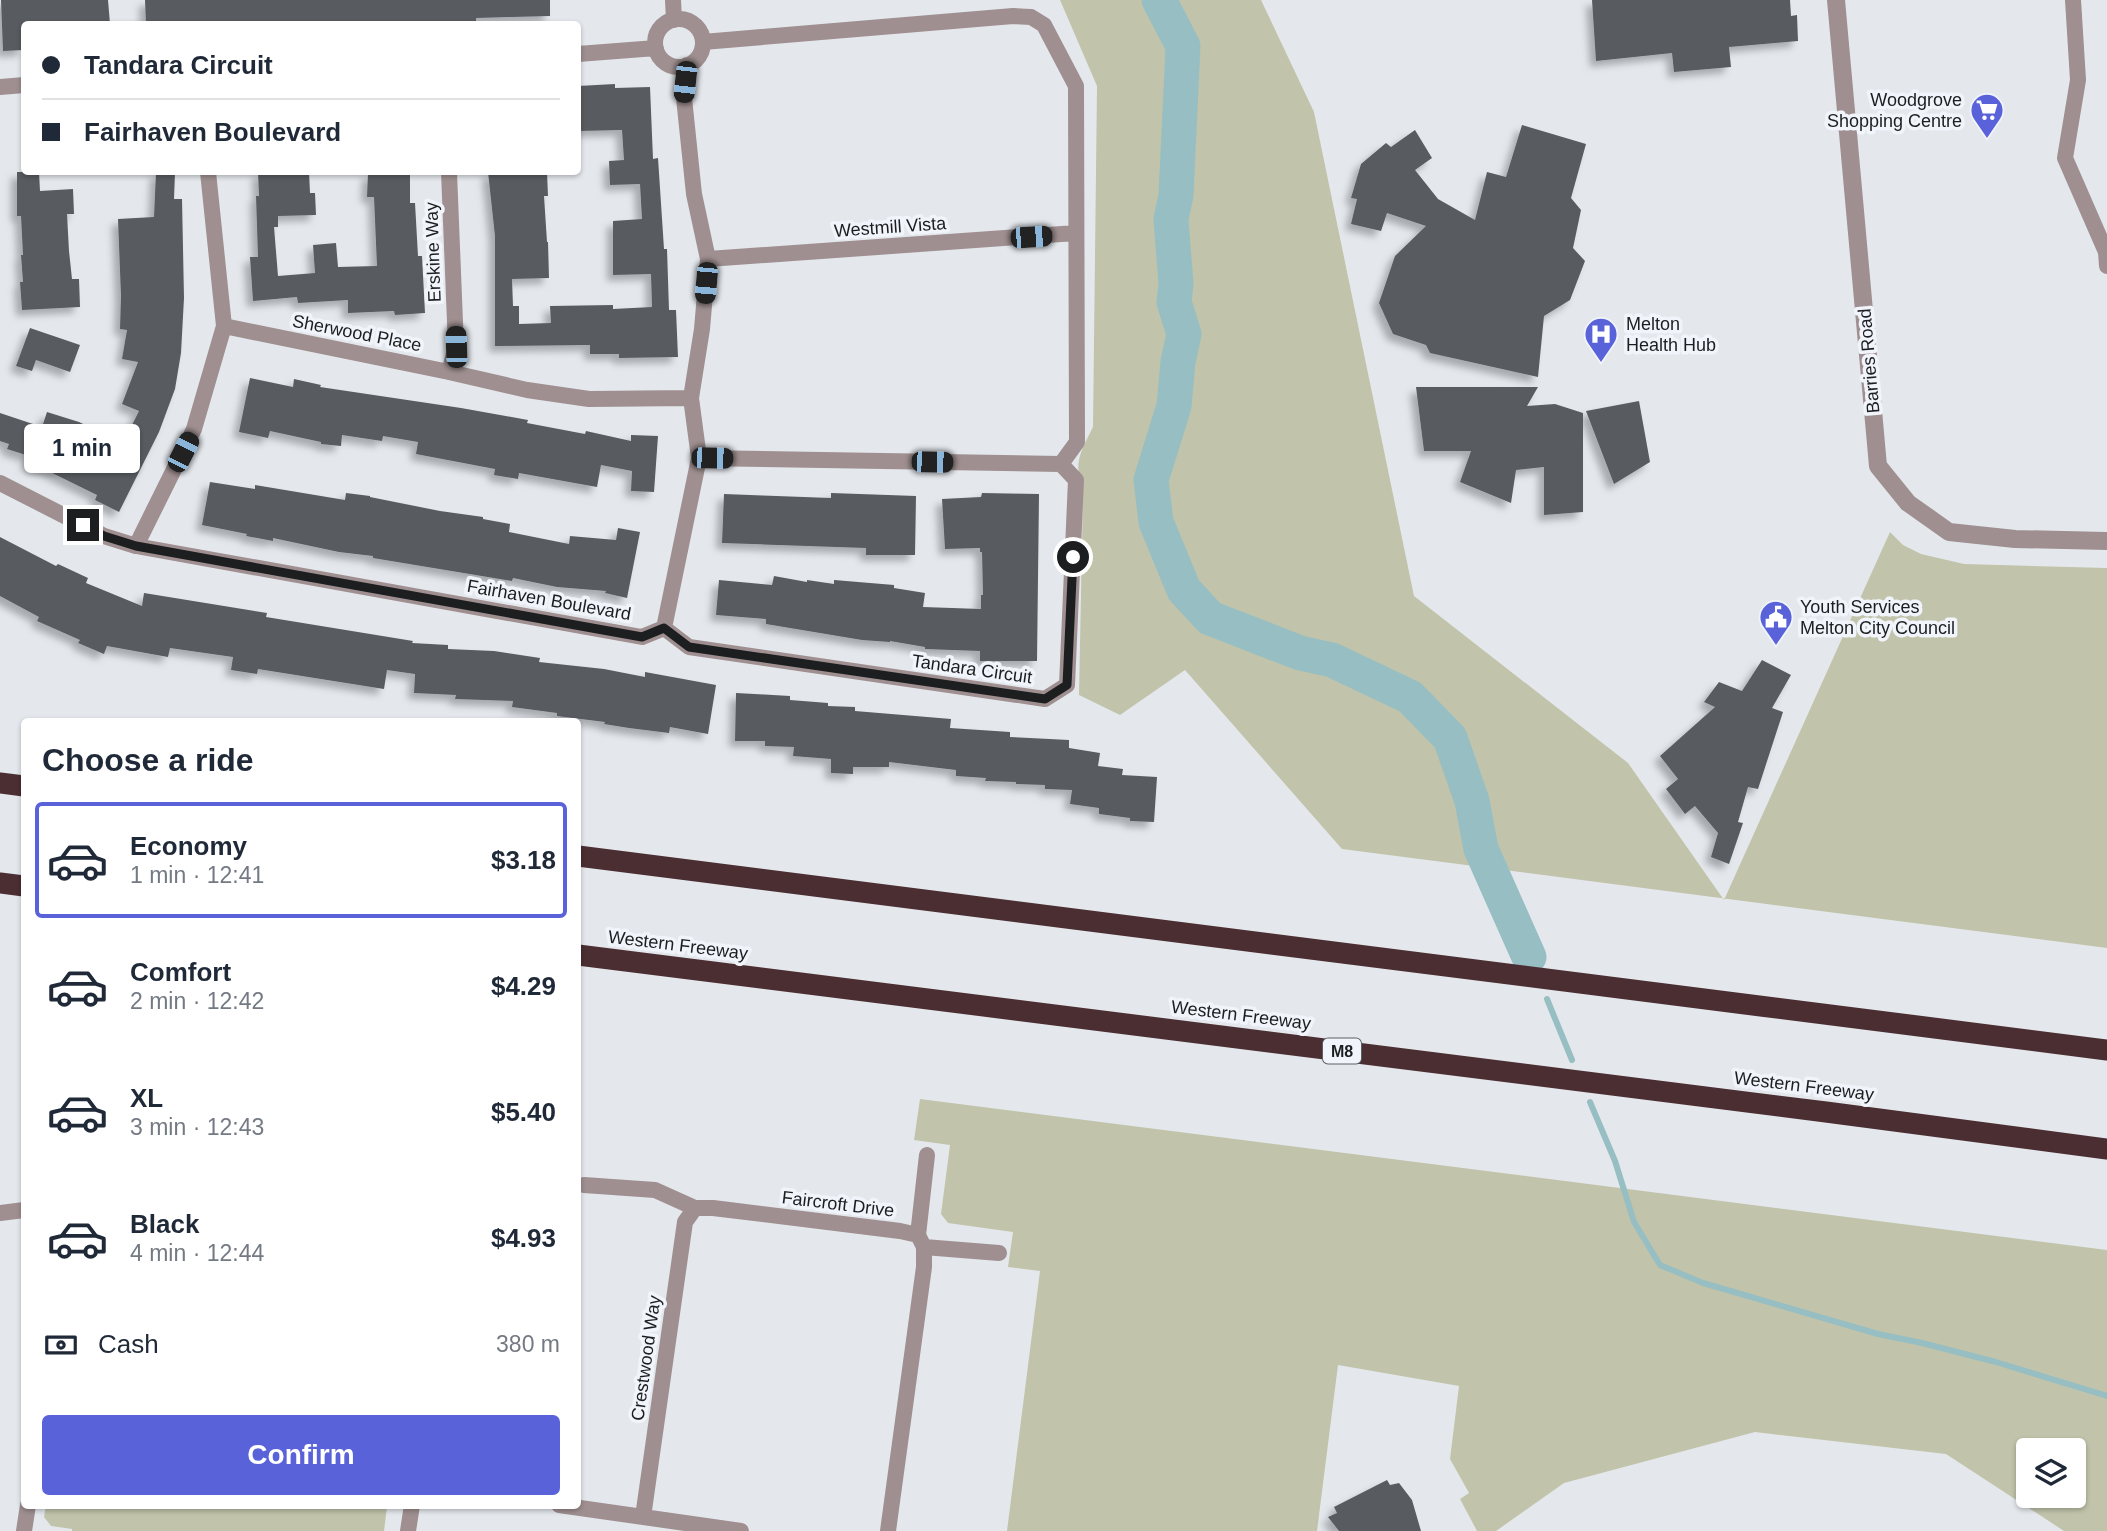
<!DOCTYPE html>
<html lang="en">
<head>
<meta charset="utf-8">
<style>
	body { margin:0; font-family:Helvetica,sans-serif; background:#f2f2f3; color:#1f2937; height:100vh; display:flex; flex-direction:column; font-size:26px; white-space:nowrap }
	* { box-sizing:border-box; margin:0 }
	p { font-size:23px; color:#747a83 }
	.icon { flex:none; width:38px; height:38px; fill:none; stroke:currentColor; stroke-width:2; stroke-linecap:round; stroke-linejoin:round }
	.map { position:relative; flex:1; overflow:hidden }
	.side { position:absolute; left:21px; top:718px; width:560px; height:791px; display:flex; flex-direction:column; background:#fff; border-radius:7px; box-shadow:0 2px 5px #0004 }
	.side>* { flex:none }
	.banner { position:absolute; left:21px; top:21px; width:560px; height:154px; border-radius:7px; box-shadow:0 2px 5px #0004; display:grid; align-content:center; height:154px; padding:0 21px; background:#fff }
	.tools { position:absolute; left:2016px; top:1438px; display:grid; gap:14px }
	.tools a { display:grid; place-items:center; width:70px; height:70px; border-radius:7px; background:#fff; box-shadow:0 2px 5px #0004; font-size:35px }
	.end { position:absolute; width:32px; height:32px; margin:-16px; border:9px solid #1c1e20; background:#fff; box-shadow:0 0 0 4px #fff }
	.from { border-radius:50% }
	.bubble { position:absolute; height:49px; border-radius:7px; background:#fff; box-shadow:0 2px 5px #0004; font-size:23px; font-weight:800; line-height:49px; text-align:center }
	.car { position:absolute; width:21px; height:42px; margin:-21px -10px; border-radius:9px; box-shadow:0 0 5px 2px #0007; background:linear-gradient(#222 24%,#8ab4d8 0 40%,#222 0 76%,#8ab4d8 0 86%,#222 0) }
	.banner b { display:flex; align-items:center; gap:24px; height:66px; font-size:26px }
	.banner b+b { border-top:2px solid #e0e1e3 }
	.banner i { width:18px; height:18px; background:#1f2937 }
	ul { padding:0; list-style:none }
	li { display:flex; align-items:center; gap:21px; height:116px; margin:0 14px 10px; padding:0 7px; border:4px solid transparent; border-radius:7px }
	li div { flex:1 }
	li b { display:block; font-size:26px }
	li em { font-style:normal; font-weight:800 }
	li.selected { border-color:#5962d9 }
	li>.icon { width:63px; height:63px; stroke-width:1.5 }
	h2 { padding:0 21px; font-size:32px; line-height:84px }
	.pay { display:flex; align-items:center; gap:18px; height:77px; padding:0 21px; font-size:26px }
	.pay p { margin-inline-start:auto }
	.primary-button { display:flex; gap:14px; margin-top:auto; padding:14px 21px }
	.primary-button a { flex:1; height:80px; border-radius:7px; background:#5962d9; color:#fff; font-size:28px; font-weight:800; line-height:80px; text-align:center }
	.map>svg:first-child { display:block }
	.green { fill:#c1c4aa; fill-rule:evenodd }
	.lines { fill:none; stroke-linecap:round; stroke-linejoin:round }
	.stream { stroke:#97bfc3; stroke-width:6 }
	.river { stroke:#97bfc3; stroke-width:35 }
	.building { fill:#585c61; filter:url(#shadow) }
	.minor { stroke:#9f8f90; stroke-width:16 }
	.tertiary { stroke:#9f8f90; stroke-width:18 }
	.motorway { stroke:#4b2e32; stroke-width:21 }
	.route { stroke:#1c1e20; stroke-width:9 }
	.labels { text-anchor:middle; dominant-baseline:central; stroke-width:7; stroke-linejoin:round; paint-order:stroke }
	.shield { fill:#f1f5fb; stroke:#5c5e62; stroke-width:2 }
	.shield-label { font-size:16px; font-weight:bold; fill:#1c1e20 }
	.poi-label { font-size:18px; fill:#1c1e20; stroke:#f1f5fb; text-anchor:start }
	.street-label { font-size:18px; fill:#1c1e20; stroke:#f1f5fb }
</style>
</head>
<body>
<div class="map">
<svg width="2107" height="1531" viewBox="0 0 2107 1531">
	<defs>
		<filter id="shadow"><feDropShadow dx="-6" dy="6" stdDeviation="3.5" flood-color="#0004"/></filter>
	</defs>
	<rect width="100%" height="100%" fill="#e4e8ed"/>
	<path class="green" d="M 1060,0 L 1261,0 L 1314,112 L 1414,596 L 1628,763 L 1724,900 L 1890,532 L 1903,545 L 1921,554 L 1964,564 L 2107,568 L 2107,948 L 1342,849 L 1185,670 L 1120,715 L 1079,695 L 1083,491 C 1073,463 1080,453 1093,427 L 1097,86 Z
		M 920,1099 L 2107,1250 L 2107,1531 L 2064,1531 L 1946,1454 L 1755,1432 L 1564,1483 L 1496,1531 L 1477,1531 L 1460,1499 L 1469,1493 L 1450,1459 L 1459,1386 L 1338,1365 L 1317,1531 L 1007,1531 L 1040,1271 L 1008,1267 L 1013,1232 L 948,1223 L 941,1214 L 950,1145 L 914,1140 ZM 2028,1451 L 2074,1451 L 2074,1496 L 2028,1496 Z
		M 46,1505 L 372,1505 L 387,1507 L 384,1531 L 72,1531 L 72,1529 L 51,1526 L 44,1517 Z"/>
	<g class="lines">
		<path class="stream" d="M 1547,999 L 1572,1060
			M 1590,1102 L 1615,1161 L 1634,1222 L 1660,1265 L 1703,1283 L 1878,1334 L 1922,1343 L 1996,1362 L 2107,1396"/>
		<path class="river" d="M 1159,0 L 1183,46 L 1176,195 L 1171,219 L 1176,284 L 1174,302 L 1184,334 L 1178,362 L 1174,406 L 1151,480 L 1156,522 L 1184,590 L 1210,618 L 1300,653 L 1332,660 L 1410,697 L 1450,738 L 1472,801 L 1481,849 L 1529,957"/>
	</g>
	<path class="building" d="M 1,0 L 108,0 L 110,24 L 24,24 L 24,50 L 3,51 Z
		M 145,0 L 550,0 L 550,16 L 476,18 L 476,21 L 447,22 L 447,24 L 146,24 Z
		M 1592,0 L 1790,0 L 1791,16 L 1797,15 L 1798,41 L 1729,47 L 1731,67 L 1674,72 L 1672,53 L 1596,61 Z
		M 615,84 L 615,88 L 650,87 L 653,159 L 658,158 L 664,249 L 667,249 L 669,310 L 676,310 L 678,357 L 619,358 L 619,354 L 590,354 L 590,345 L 495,346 L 495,236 L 488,172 L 547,172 L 548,196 L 544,196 L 547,242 L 548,242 L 549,278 L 512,279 L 513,306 L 519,306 L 519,324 L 551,323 L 550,306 L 613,305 L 613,309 L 652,307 L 651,274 L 613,275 L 613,221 L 642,219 L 640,184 L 610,185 L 609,161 L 624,160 L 622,130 L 578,131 L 578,86 Z
		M 1522,125 L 1586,144 L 1571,198 L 1581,210 L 1573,248 L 1585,261 L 1570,300 L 1544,316 L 1538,377 L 1430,353 L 1426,345 L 1393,334 L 1379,303 L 1395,256 L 1426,226 L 1387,213 L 1381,231 L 1351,224 L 1357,199 L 1351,198 L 1361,164 L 1386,143 L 1391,147 L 1415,130 L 1432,158 L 1415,170 L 1438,199 L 1475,220 L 1487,172 L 1506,177 Z
		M 17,172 L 39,172 L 40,191 L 73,189 L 74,214 L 67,214 L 69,251 L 72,279 L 79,279 L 80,307 L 22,310 L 20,282 L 23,282 L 21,255 L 23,255 L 21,216 L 17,216 Z
		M 156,172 L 175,172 L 174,199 L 182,199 L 184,298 L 181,353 L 175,389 L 159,432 L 119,512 L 95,500 L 97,495 L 46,470 L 26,464 L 29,456 L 7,449 L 9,444 L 0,441 L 0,413 L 42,427 L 47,412 L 79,422 L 123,443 L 139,411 L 122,404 L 138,362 L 122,359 L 127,330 L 120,329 L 121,296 L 118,219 L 154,217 Z
		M 258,172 L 309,172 L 310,193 L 315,193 L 316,215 L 278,216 L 278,227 L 274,227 L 278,276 L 315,273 L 313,245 L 336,243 L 338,267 L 377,266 L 374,197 L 367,197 L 368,173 L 410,174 L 410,203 L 415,203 L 418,256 L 422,256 L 425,313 L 395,315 L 394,311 L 348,313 L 348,300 L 298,303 L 297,297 L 253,301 L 250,257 L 258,257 L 256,196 L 259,196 Z
		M 30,328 L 80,345 L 70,372 L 36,360 L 32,371 L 16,366 Z
		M 250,378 L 293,387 L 294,379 L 321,385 L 320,387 L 461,408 L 528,420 L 527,423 L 585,434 L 586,431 L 631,441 L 631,435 L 658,436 L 654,492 L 631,491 L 632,471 L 601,465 L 597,487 L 519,473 L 518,479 L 494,475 L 495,469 L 416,454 L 418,442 L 383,436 L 382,441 L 342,435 L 341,446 L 321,444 L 321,442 L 270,431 L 268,438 L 239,432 Z
		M 1416,387 L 1538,387 L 1527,406 L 1555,404 L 1583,413 L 1583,512 L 1544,515 L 1544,467 L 1516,470 L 1511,503 L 1460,482 L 1471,451 L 1424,451 Z
		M 1639,401 L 1650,462 L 1614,484 L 1586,411 Z
		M 210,482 L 255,489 L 255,485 L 345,500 L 346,493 L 370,496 L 370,497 L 440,511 L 483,517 L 483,519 L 510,524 L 509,532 L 569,544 L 570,536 L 616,540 L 618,528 L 640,532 L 627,598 L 605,593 L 606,591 L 557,587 L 513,578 L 512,581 L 373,558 L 373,556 L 339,552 L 273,538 L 273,541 L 246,536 L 247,534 L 202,525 Z
		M 831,493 L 916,496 L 915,555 L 866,555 L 866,548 L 722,543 L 724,494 L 831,498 Z
		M 982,493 L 1039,494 L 1037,661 L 980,661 L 980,651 L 925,649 L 925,647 L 890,641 L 890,642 L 862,640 L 766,624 L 766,619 L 716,615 L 719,580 L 772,585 L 774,576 L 807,582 L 807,580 L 834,584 L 834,580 L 894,585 L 894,588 L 925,593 L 923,607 L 981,609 L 981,595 L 983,595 L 982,552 L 980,552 L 980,548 L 945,549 L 942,499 L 981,497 Z
		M 0,537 L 56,566 L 58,564 L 88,578 L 86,583 L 142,606 L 144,593 L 267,613 L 266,617 L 413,641 L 412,643 L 448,645 L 448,649 L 494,651 L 540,658 L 539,662 L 604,669 L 645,677 L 645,672 L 716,685 L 708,734 L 670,727 L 669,733 L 629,728 L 604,724 L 605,722 L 557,716 L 557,713 L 512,707 L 513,701 L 455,699 L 456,695 L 414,693 L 415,674 L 387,670 L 384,689 L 258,669 L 257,674 L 231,670 L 233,657 L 170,648 L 168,657 L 107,646 L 104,654 L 78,643 L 80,640 L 37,621 L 39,617 L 0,596 Z
		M 1762,660 L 1791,675 L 1772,708 L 1783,712 L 1758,789 L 1748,787 L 1738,822 L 1743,823 L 1729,864 L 1711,857 L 1718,833 L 1695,806 L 1685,814 L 1666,789 L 1678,779 L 1660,756 L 1715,707 L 1704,702 L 1719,682 L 1742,691 Z
		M 736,693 L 790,696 L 790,700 L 828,703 L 828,706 L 855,707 L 855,711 L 951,719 L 950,728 L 1010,732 L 1010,737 L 1069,740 L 1069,748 L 1100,753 L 1098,766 L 1123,769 L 1122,775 L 1157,777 L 1154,822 L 1130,821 L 1130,818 L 1099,814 L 1099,808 L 1070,804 L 1072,790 L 1045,789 L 1045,785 L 1016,784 L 1016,782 L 985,781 L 986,778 L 956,776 L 956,770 L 889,762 L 889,767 L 853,767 L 853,774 L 831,773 L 831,759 L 793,756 L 794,747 L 765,746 L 765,741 L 735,741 Z
		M 1387,1480 L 1390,1485 L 1399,1483 L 1412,1500 L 1421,1531 L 1339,1531 L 1328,1517 L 1337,1513 L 1334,1507 Z"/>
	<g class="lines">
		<path class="minor" d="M 673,0 L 674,20
			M 2073,0 L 2078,80 L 2065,158 L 2106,252 L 2107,266
			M655 43a24 24 0 1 1 48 0a24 24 0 1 1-48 0Z
			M 703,42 L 1013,16 L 1031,17 L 1044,25 L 1076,86 L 1077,442 L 1061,464
			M 578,54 L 656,48
			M 0,87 L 24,85
			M 708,259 L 1076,233
			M 224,326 L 449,372 L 527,390 L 589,399 L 691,398
			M 449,372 L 456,347 L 449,172
			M 0,483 L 104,536 L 136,546 L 642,637 L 664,628
			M 136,546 L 194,429 L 224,326 L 208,172
			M 664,628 L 689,647 L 1045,699 L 1067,685 L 1076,480 L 1061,464 L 699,458
			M 664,628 L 699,458 L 691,398 L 702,329 L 708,259 L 694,194 L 684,98 L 687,65
			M 584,1185 L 655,1190 L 695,1208 L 713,1208 L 900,1231 L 918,1235 L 924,1247 L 924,1267 L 888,1531
			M 0,1213 L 24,1210
			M 918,1235 L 927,1155
			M 924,1247 L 999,1253
			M 559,1505 L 741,1531
			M 643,1517 L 685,1222 L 695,1208
			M 24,1531 L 28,1505
			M 408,1531 L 412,1505"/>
		<path class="tertiary" d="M 1836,0 L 1878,466 L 1908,503 L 1949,532 L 2015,539 L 2107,541"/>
		<path class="motorway" d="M 0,783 L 24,786
			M 578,856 L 2107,1050
			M 0,883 L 24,886
			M 578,955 L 1826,1112 L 2107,1149"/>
	</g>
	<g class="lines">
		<path class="route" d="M 83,525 L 104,536 L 136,546 L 642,637 L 664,628 L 689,647 L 1045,699 L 1067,685 L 1073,557"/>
	</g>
	<defs>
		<symbol id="supermarket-pin" viewBox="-11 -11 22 30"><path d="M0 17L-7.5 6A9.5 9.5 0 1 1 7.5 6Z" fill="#5962d9" stroke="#f1f5fb"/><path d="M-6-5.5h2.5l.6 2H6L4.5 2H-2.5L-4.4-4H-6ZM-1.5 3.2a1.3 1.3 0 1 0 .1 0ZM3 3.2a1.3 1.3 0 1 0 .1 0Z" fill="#fff"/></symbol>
		<symbol id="hospital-pin" viewBox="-11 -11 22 30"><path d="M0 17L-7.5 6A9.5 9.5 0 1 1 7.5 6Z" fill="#5962d9" stroke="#f1f5fb"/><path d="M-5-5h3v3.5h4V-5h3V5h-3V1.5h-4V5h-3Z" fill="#fff"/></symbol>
		<symbol id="civic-pin" viewBox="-11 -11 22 30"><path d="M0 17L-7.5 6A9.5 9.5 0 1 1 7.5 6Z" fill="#5962d9" stroke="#f1f5fb"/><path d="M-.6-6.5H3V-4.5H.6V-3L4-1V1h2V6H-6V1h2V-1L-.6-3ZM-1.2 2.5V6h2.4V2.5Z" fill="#fff"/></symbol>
	</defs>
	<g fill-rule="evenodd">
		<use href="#supermarket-pin" x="1968" y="91" width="38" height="52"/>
		<use href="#hospital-pin" x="1582" y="315" width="38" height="52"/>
		<use href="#civic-pin" x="1757" y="598" width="38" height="52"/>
	</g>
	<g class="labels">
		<rect class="shield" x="1323" y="1038.5" width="38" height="25" rx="5"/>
		<g class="shield-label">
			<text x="1342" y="1051">M8</text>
		</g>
		<g class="poi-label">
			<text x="1962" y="100" text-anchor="end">Woodgrove<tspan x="1962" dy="21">Shopping Centre</tspan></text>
			<text x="1626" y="324">Melton<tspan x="1626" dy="21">Health Hub</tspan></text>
			<text x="1800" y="607">Youth Services<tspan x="1800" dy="21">Melton City Council</tspan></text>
		</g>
		<g class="street-label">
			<text transform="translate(890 227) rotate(-4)">Westmill Vista</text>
			<text transform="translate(433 252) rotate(-92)">Erskine Way</text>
			<text transform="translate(357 333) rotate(11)">Sherwood Place</text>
			<text transform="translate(1869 361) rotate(-95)">Barries Road</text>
			<text transform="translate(549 600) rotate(10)">Fairhaven Boulevard</text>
			<text transform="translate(972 669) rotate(8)">Tandara Circuit</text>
			<text transform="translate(678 945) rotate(7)">Western Freeway</text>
			<text transform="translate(1241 1015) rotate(7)">Western Freeway</text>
			<text transform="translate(1804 1086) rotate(7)">Western Freeway</text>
			<text transform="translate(838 1204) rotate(7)">Faircroft Drive</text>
			<text transform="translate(646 1358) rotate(-82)">Crestwood Way</text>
		</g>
	</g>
</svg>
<div class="tools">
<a><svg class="icon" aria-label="layers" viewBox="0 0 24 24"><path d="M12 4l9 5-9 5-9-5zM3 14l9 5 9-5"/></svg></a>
</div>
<i class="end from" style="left:1073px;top:557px"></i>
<i class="end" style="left:83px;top:525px"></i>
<div class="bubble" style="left:24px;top:424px;width:116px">1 min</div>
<i class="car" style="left:685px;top:82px;rotate:186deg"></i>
<i class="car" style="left:1031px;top:237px;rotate:86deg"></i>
<i class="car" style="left:706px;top:283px;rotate:185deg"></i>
<i class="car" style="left:456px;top:347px;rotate:358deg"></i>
<i class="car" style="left:183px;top:452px;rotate:27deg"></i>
<i class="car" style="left:712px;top:458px;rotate:91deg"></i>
<i class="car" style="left:932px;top:462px;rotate:91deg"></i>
<div class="banner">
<b><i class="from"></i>Tandara Circuit</b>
<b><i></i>Fairhaven Boulevard</b>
</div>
<section class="side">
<h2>Choose a ride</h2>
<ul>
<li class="selected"><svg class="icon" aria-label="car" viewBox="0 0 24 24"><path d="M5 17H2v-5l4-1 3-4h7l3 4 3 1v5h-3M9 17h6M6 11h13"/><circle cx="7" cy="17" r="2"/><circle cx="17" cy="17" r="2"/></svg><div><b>Economy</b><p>1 min · 12:41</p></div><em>$3.18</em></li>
<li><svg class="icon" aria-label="car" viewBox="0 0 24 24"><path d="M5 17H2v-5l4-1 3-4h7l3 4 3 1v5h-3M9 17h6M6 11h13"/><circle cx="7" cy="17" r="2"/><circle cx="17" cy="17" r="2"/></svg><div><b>Comfort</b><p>2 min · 12:42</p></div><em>$4.29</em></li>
<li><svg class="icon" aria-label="car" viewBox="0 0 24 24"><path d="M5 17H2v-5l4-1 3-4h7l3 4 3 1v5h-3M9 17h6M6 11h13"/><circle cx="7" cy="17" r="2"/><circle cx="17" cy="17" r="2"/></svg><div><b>XL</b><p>3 min · 12:43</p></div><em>$5.40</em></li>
<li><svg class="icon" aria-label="car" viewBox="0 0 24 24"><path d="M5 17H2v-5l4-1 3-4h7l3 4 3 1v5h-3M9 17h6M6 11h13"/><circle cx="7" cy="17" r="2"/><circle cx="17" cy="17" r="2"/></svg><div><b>Black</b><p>4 min · 12:44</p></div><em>$4.93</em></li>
</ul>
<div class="pay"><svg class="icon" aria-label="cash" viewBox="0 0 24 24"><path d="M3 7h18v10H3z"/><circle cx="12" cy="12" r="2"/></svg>Cash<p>380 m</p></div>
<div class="primary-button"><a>Confirm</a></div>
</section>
</div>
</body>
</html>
